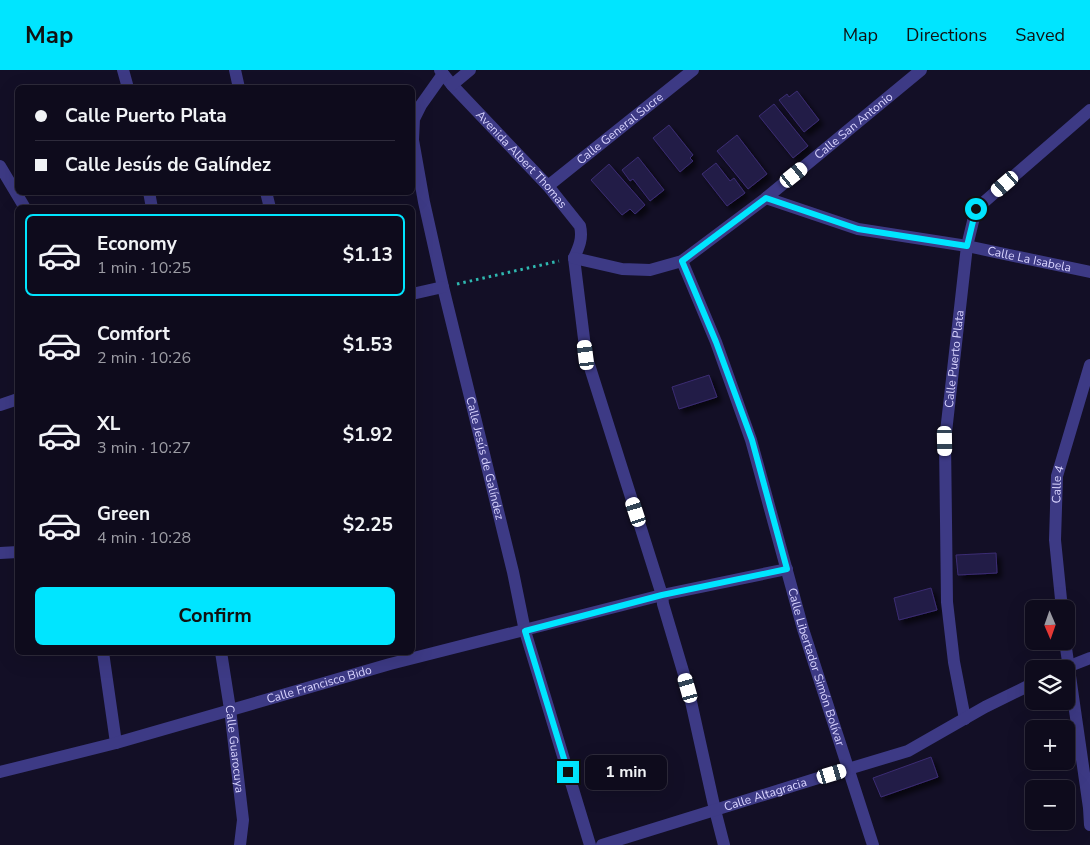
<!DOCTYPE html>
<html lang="en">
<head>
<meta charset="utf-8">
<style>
	body { margin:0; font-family:"Nunito Sans",sans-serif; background:#171425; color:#f1f3f6; height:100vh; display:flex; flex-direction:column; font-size:19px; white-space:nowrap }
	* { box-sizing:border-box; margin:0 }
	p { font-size:16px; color:#9b9ba3 }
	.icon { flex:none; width:28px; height:28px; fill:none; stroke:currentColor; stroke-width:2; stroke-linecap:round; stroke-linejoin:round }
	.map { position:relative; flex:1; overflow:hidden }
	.side { position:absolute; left:15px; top:135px; width:400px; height:450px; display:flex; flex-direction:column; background:#0e0b1c; border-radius:8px; box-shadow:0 5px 20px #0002,0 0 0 1px #2e2b3b }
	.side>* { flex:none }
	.top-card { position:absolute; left:15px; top:15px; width:400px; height:110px; border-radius:8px; box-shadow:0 5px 20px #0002,0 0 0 1px #2e2b3b; display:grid; align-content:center; height:110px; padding:0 20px; background:#0e0b1c }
	.needle { width:32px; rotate:178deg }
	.fabs { position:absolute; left:1025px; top:530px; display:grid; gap:10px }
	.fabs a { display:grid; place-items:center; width:50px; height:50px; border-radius:8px; background:#0e0b1c; box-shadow:0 5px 20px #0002,0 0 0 1px #2e2b3b; font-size:25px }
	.end { position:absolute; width:22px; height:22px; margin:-11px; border:6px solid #00e5ff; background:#111; box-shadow:0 0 0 2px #111 }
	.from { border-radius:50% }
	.bubble { position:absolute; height:35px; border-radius:8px; background:#0e0b1c; box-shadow:0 5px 20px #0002,0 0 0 1px #2e2b3b; font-size:16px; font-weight:700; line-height:35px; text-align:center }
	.car { position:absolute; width:15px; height:30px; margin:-15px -8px; border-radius:6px; box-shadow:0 0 4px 1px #0007; background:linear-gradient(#fff 24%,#345 0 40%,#fff 0 76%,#345 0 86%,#fff 0) }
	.top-card b { display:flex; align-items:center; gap:18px; height:48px; font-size:19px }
	.top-card b+b { border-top:1px solid #2e2b3b }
	.top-card i { width:12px; height:12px; background:#f1f3f6 }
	ul { padding:9px 0 0; list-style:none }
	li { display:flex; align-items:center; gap:15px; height:82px; margin:0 10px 8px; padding:0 10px; border:2px solid transparent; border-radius:8px }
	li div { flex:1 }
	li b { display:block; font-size:19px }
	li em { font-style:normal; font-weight:700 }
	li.on { border-color:#00e5ff }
	li>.icon { width:45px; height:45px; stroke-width:1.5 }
	.cta { display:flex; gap:10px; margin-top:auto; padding:10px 20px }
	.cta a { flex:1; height:58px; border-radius:8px; background:#00e5ff; color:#111; font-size:20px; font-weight:700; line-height:58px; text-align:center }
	header { display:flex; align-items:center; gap:30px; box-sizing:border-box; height:70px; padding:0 25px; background:#00e5ff; color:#111 }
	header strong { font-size:24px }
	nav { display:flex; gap:28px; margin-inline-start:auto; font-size:18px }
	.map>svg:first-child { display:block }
	.building { fill:#241b47; stroke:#3b2d73; filter:url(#shadow) }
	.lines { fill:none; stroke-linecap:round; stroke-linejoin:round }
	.path { stroke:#2fb8b0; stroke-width:3; stroke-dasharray:2.5 4; stroke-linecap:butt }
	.minor { stroke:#3d3a85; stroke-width:12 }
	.route { stroke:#00e5ff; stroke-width:6 }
	.labels { text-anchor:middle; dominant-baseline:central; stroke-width:4; stroke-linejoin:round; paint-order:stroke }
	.street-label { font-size:12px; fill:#d9d4ff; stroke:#130f26 }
</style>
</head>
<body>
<header>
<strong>Map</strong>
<nav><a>Map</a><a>Directions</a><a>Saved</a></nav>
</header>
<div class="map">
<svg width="1090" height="775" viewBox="0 0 1090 775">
	<defs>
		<filter id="shadow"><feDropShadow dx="4.5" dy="4.5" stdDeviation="2.5" flood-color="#0009"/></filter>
	</defs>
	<rect width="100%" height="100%" fill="#130f26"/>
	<path class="building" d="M 797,21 L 819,50 L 804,62 L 779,30 L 787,24 L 789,27 Z
		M 774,34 L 808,76 L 793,88 L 759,46 Z
		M 669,55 L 693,85 L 690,88 L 693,91 L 680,102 L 653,68 Z
		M 737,65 L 767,104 L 748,119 L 717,81 Z
		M 638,87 L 664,120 L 650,131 L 633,109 L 630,111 L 622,100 Z
		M 716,93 L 730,111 L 734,108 L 745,123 L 727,136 L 702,104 Z
		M 609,94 L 645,135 L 635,144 L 630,139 L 622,145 L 591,110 Z
		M 709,305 L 717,327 L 679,339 L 672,317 Z
		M 996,483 L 997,503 L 958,505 L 956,485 Z
		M 931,518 L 937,540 L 899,550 L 894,528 Z
		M 931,687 L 938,707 L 881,727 L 873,708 Z"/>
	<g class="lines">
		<path class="path" d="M 457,214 L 559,191"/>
		<g class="minor">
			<path d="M 123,0 L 128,18"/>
			<path d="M 235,0 L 239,18"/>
			<path id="s1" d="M 440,0 L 452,15 L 548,116 L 580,156 C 583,168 579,177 574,188"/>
			<path id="s2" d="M 443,4 L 421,35 L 414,49 L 413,70 L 424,132 L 443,217 L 513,502 L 525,561 L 590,775"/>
			<path d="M 452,15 L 470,0"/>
			<path d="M 0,96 L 25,138"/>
			<path id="s3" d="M 548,116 L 693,0"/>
			<path d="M 149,122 L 152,138"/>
			<path d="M 266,122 L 270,138"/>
			<path id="s4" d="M 766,128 L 858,159 L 967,176 L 1090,202"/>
			<path d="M 574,188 L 586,285 L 662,525 L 663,534 L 688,618 L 715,740 L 724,775"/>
			<path id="s5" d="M 574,188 L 622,199 L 650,200 L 682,191 L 766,128 L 921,0"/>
			<path id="s6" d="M 682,191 L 716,272 L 751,370 L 803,559 L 873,775"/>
			<path d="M 412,224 L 443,217"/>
			<path d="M 0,335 L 18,329"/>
			<path d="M 0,483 L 18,482"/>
			<path id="s7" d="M 1062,539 L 1055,470 L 1057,406 L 1090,295"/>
			<path d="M 1065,571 L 1089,738 L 1090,755"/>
			<path d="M 103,582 L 116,673"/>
			<path id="s8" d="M 221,582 L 230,639 L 243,750 L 240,775"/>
			<path d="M 1062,599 L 1090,588"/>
			<path id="s9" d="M 965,649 L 954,592 L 947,532 L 945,371 L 967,176 L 976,139 L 1090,40"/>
			<path id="s10" d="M 0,702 L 116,673 L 390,594 L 662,525 L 787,499"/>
			<path id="s11" d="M 602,775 L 815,709 L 908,681 L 985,637 L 1034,613"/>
		</g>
	</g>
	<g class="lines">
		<path class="route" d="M 568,702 L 525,561 L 662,525 L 787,499 L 752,370 L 716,272 L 682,191 L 766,128 L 858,159 L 967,176 L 976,139"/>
	</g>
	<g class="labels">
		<g class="street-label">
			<text stroke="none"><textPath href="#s5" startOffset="329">Calle San Antonio</textPath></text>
			<text stroke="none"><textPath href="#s3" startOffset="92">Calle General Sucre</textPath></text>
			<text stroke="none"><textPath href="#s1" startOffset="121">Avenida Albert Thomas</textPath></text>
			<text stroke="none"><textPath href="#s4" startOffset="271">Calle La Isabela</textPath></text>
			<text stroke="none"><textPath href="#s9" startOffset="362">Calle Puerto Plata</textPath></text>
			<text stroke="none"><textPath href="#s2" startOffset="401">Calle Jesús de Galíndez</textPath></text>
			<text stroke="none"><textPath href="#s7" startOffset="125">Calle 4</textPath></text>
			<text stroke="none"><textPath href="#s6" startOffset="428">Calle Libertador Simón Bolívar</textPath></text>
			<text stroke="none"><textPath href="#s10" startOffset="331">Calle Francisco Bido</textPath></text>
			<text stroke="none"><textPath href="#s8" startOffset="98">Calle Guarocuya</textPath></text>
			<text stroke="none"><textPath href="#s11" startOffset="171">Calle Altagracia</textPath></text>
		</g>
	</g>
</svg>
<div class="fabs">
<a><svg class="needle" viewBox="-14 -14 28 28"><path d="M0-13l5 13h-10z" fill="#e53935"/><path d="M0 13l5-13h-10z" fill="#9b9ba3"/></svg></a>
<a><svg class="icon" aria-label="layers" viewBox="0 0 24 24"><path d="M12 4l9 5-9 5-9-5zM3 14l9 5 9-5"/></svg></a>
<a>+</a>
<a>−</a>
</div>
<i class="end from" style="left:976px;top:139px"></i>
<i class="end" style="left:568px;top:702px"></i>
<div class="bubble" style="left:585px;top:685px;width:82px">1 min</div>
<i class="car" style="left:794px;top:105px;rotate:51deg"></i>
<i class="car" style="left:1005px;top:114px;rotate:229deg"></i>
<i class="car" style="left:586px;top:285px;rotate:353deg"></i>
<i class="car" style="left:945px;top:371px;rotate:179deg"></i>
<i class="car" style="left:636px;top:442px;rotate:342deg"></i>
<i class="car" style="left:688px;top:618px;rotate:344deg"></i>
<i class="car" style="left:832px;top:704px;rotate:73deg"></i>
<div class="top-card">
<b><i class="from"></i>Calle Puerto Plata</b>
<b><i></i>Calle Jesús de Galíndez</b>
</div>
<section class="side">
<ul>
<li class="on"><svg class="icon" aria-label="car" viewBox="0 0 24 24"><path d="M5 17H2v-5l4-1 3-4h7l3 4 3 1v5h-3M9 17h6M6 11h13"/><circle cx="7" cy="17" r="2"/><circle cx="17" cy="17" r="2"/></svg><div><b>Economy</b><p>1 min · 10:25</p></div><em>$1.13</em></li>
<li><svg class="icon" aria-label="car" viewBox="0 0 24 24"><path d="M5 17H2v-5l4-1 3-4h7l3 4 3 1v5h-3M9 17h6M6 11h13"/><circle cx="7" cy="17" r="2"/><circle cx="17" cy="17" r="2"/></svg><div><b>Comfort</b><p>2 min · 10:26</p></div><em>$1.53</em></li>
<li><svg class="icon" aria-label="car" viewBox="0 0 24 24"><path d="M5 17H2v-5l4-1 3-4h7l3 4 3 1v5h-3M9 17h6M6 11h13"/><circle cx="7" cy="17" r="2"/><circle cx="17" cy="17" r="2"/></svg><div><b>XL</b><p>3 min · 10:27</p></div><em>$1.92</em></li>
<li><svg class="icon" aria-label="car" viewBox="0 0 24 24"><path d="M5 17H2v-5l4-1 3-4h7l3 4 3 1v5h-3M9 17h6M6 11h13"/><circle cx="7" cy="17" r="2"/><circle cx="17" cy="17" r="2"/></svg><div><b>Green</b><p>4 min · 10:28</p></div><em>$2.25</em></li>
</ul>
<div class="cta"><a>Confirm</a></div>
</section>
</div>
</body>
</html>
